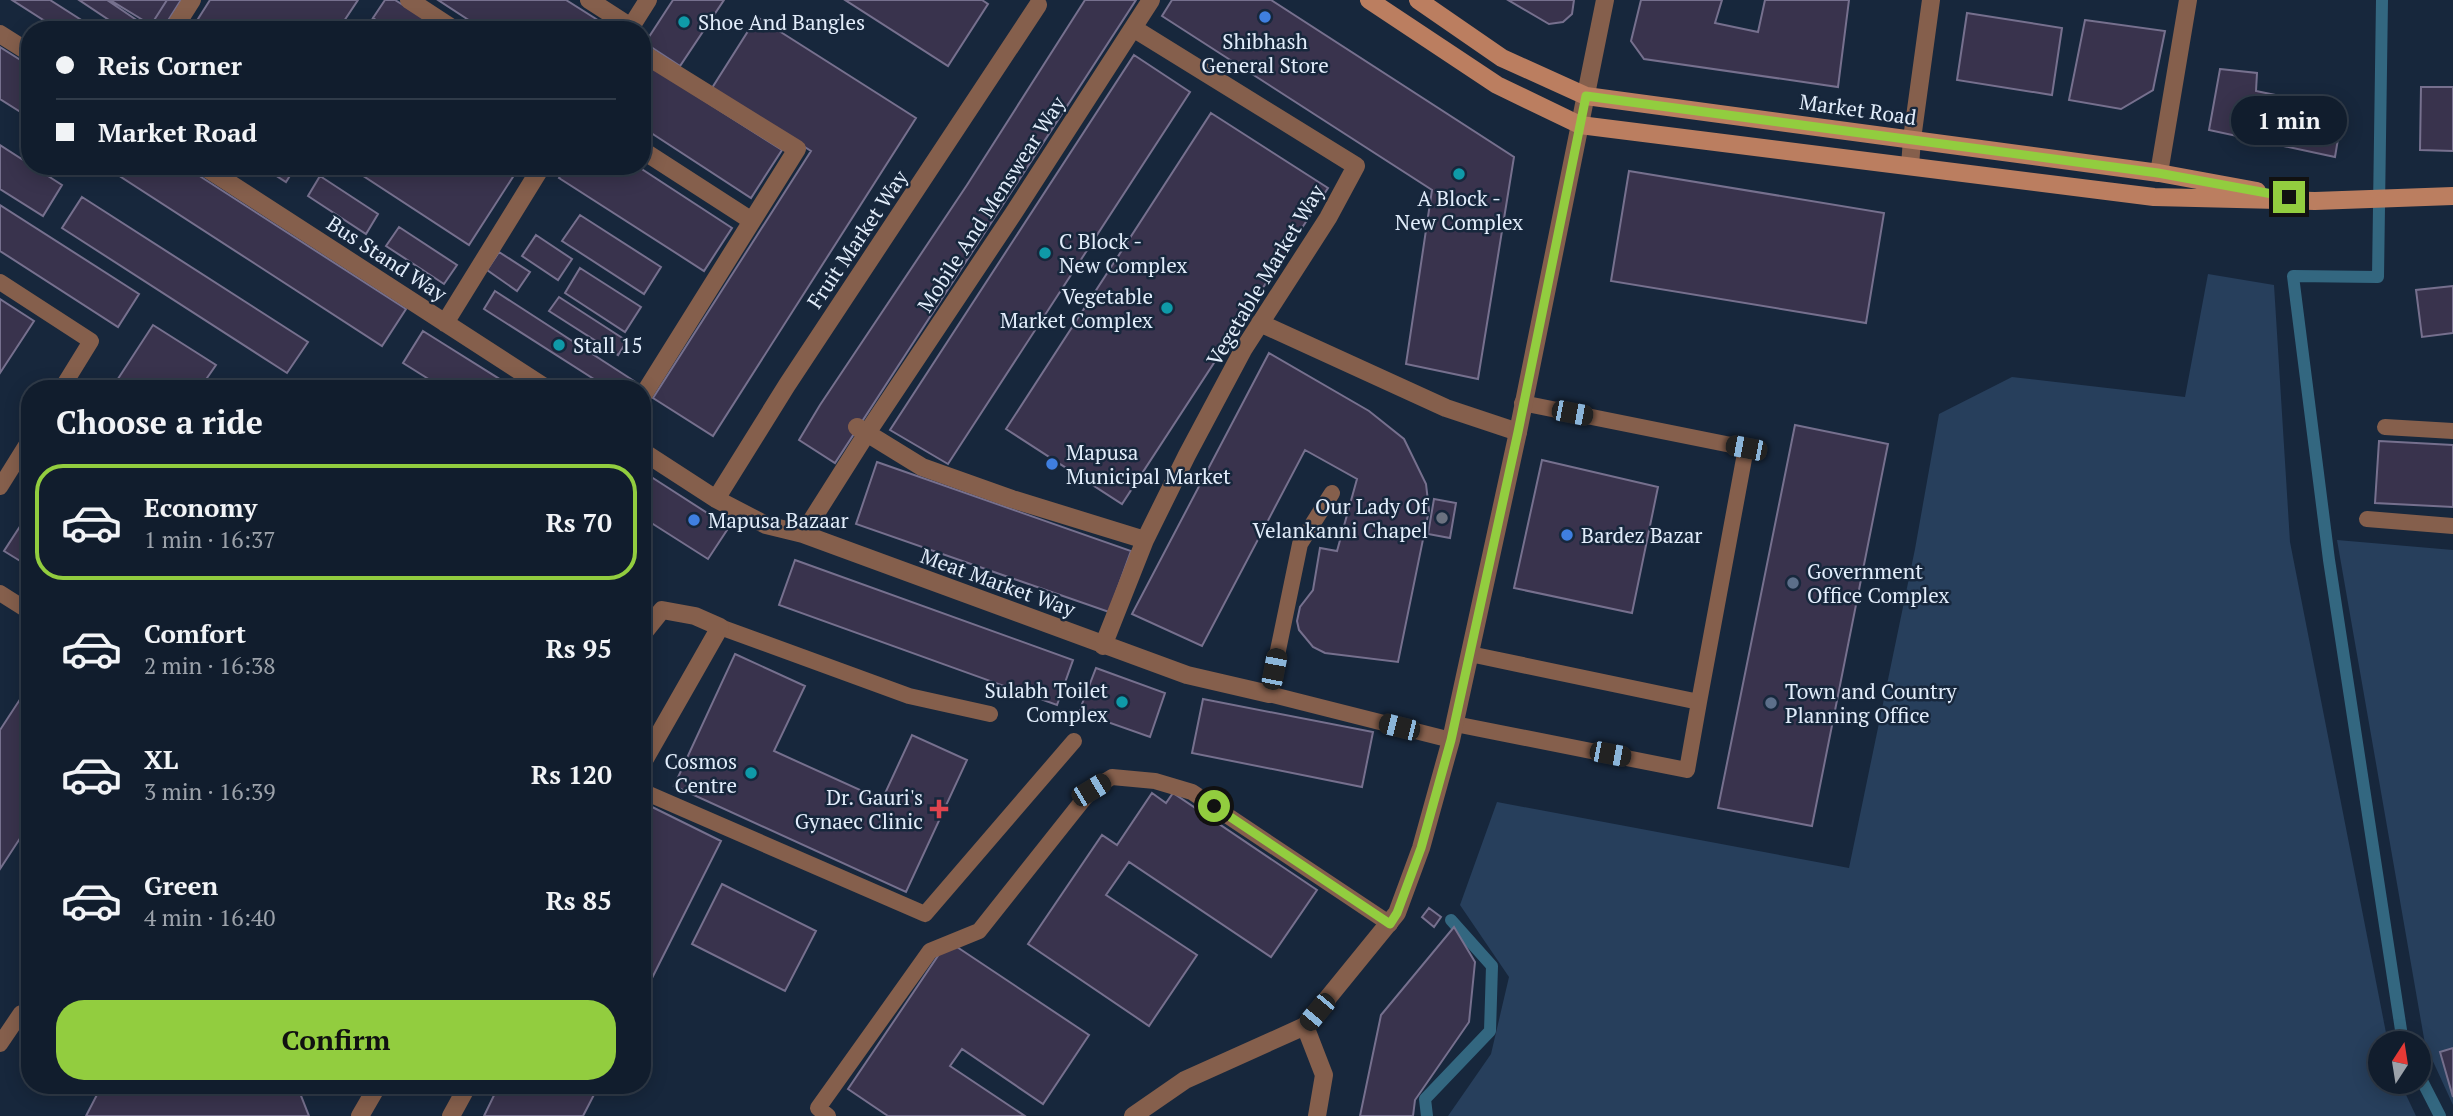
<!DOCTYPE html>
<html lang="en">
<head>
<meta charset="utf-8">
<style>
	body { margin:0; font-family:"PT Serif",serif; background:#1e2a39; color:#f1f3f6; height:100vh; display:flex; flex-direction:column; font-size:26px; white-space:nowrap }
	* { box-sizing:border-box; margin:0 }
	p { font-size:23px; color:#9ca2aa }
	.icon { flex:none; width:38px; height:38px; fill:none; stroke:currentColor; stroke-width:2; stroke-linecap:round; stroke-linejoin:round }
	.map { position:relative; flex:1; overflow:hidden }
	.drawer { position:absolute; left:21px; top:380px; width:630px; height:714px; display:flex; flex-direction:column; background:#111d2d; border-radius:28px; box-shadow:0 4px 18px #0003,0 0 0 2px #303b49 }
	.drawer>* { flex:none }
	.hud { position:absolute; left:21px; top:21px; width:630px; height:154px; border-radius:28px; box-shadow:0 4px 18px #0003,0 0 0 2px #303b49; display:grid; align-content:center; height:154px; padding:0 35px; background:#111d2d }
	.needle { width:46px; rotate:12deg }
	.fabs { position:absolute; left:2368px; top:1031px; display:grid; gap:14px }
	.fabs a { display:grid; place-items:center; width:63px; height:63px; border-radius:50%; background:#111d2d; box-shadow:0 4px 18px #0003,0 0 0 2px #303b49; font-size:35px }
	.end { position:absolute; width:32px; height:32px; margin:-16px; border:9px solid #92cd3f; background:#111; box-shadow:0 0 0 4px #111 }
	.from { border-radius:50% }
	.bubble { position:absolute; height:49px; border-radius:24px; background:#111d2d; box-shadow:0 4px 18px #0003,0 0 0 2px #303b49; font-size:23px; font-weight:600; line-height:49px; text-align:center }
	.car { position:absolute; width:21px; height:42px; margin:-21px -10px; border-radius:9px; box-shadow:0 0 5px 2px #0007; background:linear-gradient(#222 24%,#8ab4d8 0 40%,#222 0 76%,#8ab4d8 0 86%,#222 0) }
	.hud b { display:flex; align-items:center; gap:24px; height:66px; font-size:26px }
	.hud b+b { border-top:2px solid #303b49 }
	.hud i { width:18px; height:18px; background:#f1f3f6 }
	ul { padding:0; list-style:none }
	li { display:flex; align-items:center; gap:21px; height:116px; margin:0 14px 10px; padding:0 21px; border:4px solid transparent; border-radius:28px }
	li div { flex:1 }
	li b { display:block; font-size:26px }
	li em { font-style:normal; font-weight:600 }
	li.selected { border-color:#92cd3f }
	li>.icon { width:63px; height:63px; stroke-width:1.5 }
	h2 { padding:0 35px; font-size:32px; line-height:84px }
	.cta { display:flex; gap:14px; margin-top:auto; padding:14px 35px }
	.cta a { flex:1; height:80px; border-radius:28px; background:#92cd3f; color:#111; font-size:28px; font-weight:600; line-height:80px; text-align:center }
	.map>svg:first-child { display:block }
	.green { fill:#273f5c }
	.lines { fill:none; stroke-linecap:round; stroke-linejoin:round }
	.stream { stroke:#336780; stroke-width:12 }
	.building { fill:#39334d; stroke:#76708e; stroke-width:2 }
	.service { stroke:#855f4c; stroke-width:16 }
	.pedestrian { stroke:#855f4c; stroke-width:18 }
	.minor { stroke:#855f4c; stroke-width:18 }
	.tertiary { stroke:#855f4c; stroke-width:18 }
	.secondary { stroke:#bb7e60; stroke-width:18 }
	.route { stroke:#92cd3f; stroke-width:9 }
	.shop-dot { fill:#3f7fe0; stroke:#17273c; stroke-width:2.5 }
	.culture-dot { fill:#0f9aa8; stroke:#17273c; stroke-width:2.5 }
	.worship-dot { fill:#6b7280; stroke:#17273c; stroke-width:2.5 }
	.service-dot { fill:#5c6f8a; stroke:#17273c; stroke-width:2.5 }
	.health-dot { fill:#e0444e; stroke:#17273c; stroke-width:2.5 }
	.labels { text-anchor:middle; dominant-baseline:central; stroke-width:5; stroke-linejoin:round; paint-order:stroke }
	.poi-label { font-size:21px; fill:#e2edfb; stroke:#17273c; text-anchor:start }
	.street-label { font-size:21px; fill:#e2edfb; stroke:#17273c }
</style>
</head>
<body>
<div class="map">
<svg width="2453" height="1116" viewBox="0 0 2453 1116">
	<rect width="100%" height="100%" fill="#17273c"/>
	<path class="green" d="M 2208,274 L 2274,285 L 2290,542 L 2388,1043 L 2380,1043 L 2380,1082 L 2400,1082 L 2416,1116 L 1448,1116 L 1491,1054 L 1509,977 L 1460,905 L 1497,802 L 1849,868 L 1915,549 L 1939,414 L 2012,377 L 2185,397 Z
		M 2337,540 L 2453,550 L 2453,1105 L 2425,1044 Z"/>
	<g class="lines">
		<path class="stream" d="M 2382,0 L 2378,277 L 2293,276 L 2329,560 L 2403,1043
			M 2418,1073 L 2440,1116
			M 1427,1116 L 1425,1099 L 1490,1031 L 1492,966 L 1451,920"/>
	</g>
	<path class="building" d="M 12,0 L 50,0 L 97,30 L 59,30 Z
		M 79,0 L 107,0 L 138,21 L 131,30 L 124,30 Z
		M 110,0 L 167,0 L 151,25 Z
		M 167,0 L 181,0 L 162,30 L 157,30 L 151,25 Z
		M 210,0 L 358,0 L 338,30 L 191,30 Z
		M 385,0 L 395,0 L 441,29 L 391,30 L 373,18 Z
		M 438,0 L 566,0 L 612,29 L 484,30 Z
		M 673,0 L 724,0 L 680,66 L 645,43 Z
		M 845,0 L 982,0 L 988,4 L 948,66 Z
		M 1085,0 L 1136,0 L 835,463 L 799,440 L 820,405 L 967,185 Z
		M 1172,0 L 1271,0 L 1514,157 L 1478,379 L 1406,364 L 1432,190 L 1162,16 Z
		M 1508,0 L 1574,0 L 1572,14 L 1563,22 L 1549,24 Z
		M 1641,0 L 1722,0 L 1715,23 L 1758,32 L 1765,0 L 1849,0 L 1838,87 L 1644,59 L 1631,41 Z
		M 1967,13 L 2062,28 L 2052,95 L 1957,80 Z
		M 757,17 L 916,118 L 713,436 L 653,398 L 811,151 L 712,88 Z
		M 373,18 L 391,30 L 366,30 Z
		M 2085,20 L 2165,31 L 2153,90 L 2121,109 L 2069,100 Z
		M 0,47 L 30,66 L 30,118 L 0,99 Z
		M 1134,55 L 1190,92 L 948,464 L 890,430 Z
		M 642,61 L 782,150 L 751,198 L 642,127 Z
		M 2220,69 L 2257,73 L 2256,91 L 2343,109 L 2335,157 L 2209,130 Z
		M 2421,87 L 2453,87 L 2453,151 L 2420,150 Z
		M 1211,113 L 1328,188 L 1122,504 L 1006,429 Z
		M 0,145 L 62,185 L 43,216 L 0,189 Z
		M 104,166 L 184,166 L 406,309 L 382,346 Z
		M 261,166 L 296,166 L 286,182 Z
		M 348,166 L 520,166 L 469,245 Z
		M 567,166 L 637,166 L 732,228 L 704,271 L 559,178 Z
		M 1629,171 L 1884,213 L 1866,323 L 1611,281 Z
		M 320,176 L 378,214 L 366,234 L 308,196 Z
		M 82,197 L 308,342 L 287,373 L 62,228 Z
		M 0,205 L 139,294 L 118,327 L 0,251 Z
		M 580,215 L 661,267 L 644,294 L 562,241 Z
		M 399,227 L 457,265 L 444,284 L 386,246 Z
		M 536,235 L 572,259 L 558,280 L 522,256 Z
		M 499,252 L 530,272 L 517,291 L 487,270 Z
		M 580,268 L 641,307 L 625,332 L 565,293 Z
		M 2453,286 L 2453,333 L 2422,337 L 2416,290 Z
		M 495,291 L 634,381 L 629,388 L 608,388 L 484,309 Z
		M 559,297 L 627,341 L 618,355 L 549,311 Z
		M 0,299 L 34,321 L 0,373 Z
		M 153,325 L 216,365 L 200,388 L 112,388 Z
		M 423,331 L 514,388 L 443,388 L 403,363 Z
		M 1269,353 L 1369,411 L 1404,439 L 1426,484 L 1429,510 L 1398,662 L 1325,653 L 1313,647 L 1299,630 L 1297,621 L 1300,607 L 1313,590 L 1320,548 L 1337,551 L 1357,479 L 1305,450 L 1202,646 L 1132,614 Z
		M 1795,425 L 1888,444 L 1812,826 L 1718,808 Z
		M 2379,441 L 2453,445 L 2453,507 L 2375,503 Z
		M 1542,460 L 1658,487 L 1632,613 L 1514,588 Z
		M 877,462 L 1131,551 L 1109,612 L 856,524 Z
		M 642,471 L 729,527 L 708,559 L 642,517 Z
		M 1434,499 L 1456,503 L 1450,538 L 1428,534 Z
		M 30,511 L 30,567 L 4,551 Z
		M 795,560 L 1073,660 L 1057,705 L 779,605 Z
		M 735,654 L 805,686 L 774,751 L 882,800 L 912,735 L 967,760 L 906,892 L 674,786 Z
		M 1096,668 L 1165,693 L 1150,737 L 1079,712 Z
		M 30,684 L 30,823 L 0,869 L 0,730 Z
		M 1203,699 L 1373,732 L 1362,787 L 1192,753 Z
		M 1152,793 L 1166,803 L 1173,793 L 1317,890 L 1271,957 L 1129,862 L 1106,895 L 1197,955 L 1149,1026 L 1028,944 L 1102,835 L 1117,845 Z
		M 642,802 L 721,841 L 642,998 Z
		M 722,884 L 816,931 L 785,991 L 692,944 Z
		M 1429,908 L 1441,917 L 1434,927 L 1422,917 Z
		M 1454,927 L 1475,962 L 1469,1022 L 1415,1100 L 1413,1116 L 1360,1116 L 1381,1015 Z
		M 948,941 L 1089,1035 L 1043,1104 L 962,1049 L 950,1066 L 1025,1116 L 888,1116 L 848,1089 Z
		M 2453,1048 L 2453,1097 L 2440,1052 Z
		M 102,1085 L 300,1085 L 298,1088 L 309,1116 L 86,1116 Z
		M 499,1085 L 599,1085 L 583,1116 L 484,1116 Z"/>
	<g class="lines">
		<path class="service" d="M 0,282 L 91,341 L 62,388
			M 2385,427 L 2453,431
			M 0,487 L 30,439
			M 1332,493 L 1300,544 L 1269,694 L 1451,740
			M 2367,519 L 2453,526
			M 0,593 L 30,612
			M 720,627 L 909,696 L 990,714
			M 1470,654 L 1699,702 L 1746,448 L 1522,403
			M 1455,724 L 1687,770 L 1699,702
			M 642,791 L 925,914 L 1074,741
			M 0,1044 L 21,1013
			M 828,1116 L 818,1108 L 930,951 L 979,931 L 1091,790 L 1112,777 L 1155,781 L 1192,792 L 1390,924"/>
		<path class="pedestrian" d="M 409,0 L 455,30
			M 589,0 L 631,27
			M 173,30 L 192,0
			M 629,30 L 648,0
			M 0,34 L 30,53
			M 642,53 L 797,149 L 642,397
			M 642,150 L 752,221
			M 203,166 L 546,388
			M 445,323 L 542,166
			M 1260,323 L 1446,408 L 1518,432
			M 857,427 L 922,467 L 1012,499 L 1145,540
			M 642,451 L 716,499 L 766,525 L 803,534 L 1187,675 L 1269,694
			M 716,499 L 787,385 L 1038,5
			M 803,534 L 867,433 L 1013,214 L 1151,0
			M 1103,646 L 1145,540 L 1187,455 L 1243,350 L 1328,218 L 1356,166 L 1133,28"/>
		<path class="minor" d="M 1910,166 L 1912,139 L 1931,0
			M 2159,173 L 2188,0
			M 642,635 L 662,610 L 695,616 L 720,627 L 642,764
			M 1305,1026 L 1324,1075 L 1317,1116
			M 360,1116 L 378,1085
			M 451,1116 L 468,1085"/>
		<path class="tertiary" d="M 1133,1116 L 1185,1080 L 1305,1026 L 1397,913 L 1421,848 L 1451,740 L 1518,432 L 1605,0"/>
		<path class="secondary" d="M 1369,0 L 1497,85 L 1580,125 L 2154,197 L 2315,201 L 2453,196
			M 1418,0 L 1502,58 L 1586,96 L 2159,173 L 2257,191"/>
	</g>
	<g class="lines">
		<path class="route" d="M 1214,806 L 1390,924 L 1397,913 L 1421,848 L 1451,740 L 1518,432 L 1586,96 L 2158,173 L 2289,197"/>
	</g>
	<g class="shop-dot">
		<circle cx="1265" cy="17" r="7"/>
		<circle cx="1052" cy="464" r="7"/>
		<circle cx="694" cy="520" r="7"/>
		<circle cx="1567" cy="535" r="7"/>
	</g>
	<g class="culture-dot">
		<circle cx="684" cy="22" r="7"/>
		<circle cx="1459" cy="174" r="7"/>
		<circle cx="1045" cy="253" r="7"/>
		<circle cx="1167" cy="308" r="7"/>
		<circle cx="559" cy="345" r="7"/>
		<circle cx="1122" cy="702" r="7"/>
		<circle cx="751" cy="773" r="7"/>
	</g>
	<circle class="worship-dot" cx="1442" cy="518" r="7"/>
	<g class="service-dot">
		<circle cx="1793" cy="583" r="7"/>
		<circle cx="1771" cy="703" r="7"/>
	</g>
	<path class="health-dot" d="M935.5 798.5h7v7h7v7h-7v7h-7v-7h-7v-7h7z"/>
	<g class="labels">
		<g class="poi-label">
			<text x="698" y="22">Shoe And Bangles</text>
			<text x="1265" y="41" text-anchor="middle">Shibhash<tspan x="1265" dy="24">General Store</tspan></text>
			<text x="1459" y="198" text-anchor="middle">A Block -<tspan x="1459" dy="24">New Complex</tspan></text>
			<text x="1059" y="241">C Block -<tspan x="1059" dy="24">New Complex</tspan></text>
			<text x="1153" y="296" text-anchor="end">Vegetable<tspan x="1153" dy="24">Market Complex</tspan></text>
			<text x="573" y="345">Stall 15</text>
			<text x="1066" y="452">Mapusa<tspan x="1066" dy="24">Municipal Market</tspan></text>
			<text x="1428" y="506" text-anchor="end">Our Lady Of<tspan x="1428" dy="24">Velankanni Chapel</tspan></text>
			<text x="708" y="520">Mapusa Bazaar</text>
			<text x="1581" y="535">Bardez Bazar</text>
			<text x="1807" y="571">Government<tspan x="1807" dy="24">Office Complex</tspan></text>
			<text x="1108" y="690" text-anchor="end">Sulabh Toilet<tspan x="1108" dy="24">Complex</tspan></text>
			<text x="1785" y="691">Town and Country<tspan x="1785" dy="24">Planning Office</tspan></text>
			<text x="737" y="761" text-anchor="end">Cosmos<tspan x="737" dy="24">Centre</tspan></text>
			<text x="923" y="797" text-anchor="end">Dr. Gauri's<tspan x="923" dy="24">Gynaec Clinic</tspan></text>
		</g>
		<g class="street-label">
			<text transform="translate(1858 109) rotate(8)">Market Road</text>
			<text transform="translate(991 204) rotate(-57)">Mobile And Menswear Way</text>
			<text transform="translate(857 239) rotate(-56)">Fruit Market Way</text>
			<text transform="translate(387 258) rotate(33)">Bus Stand Way</text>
			<text transform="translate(1265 275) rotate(-59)">Vegetable Market Way</text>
			<text transform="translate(998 582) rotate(20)">Meat Market Way</text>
		</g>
	</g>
</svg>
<div class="fabs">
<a><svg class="needle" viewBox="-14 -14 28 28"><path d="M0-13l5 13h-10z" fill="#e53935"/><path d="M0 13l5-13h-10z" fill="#9ca2aa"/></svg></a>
</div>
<i class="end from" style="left:1214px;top:806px"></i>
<i class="end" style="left:2289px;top:197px"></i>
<div class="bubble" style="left:2231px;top:96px;width:116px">1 min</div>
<i class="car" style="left:1572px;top:413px;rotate:101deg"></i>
<i class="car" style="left:1746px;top:448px;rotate:281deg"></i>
<i class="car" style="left:1274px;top:669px;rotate:11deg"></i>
<i class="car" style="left:1399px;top:727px;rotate:284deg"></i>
<i class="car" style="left:1610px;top:754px;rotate:101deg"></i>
<i class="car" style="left:1091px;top:790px;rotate:59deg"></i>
<i class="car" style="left:1317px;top:1012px;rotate:220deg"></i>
<div class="hud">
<b><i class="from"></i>Reis Corner</b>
<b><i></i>Market Road</b>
</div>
<section class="drawer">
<h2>Choose a ride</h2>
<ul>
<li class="selected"><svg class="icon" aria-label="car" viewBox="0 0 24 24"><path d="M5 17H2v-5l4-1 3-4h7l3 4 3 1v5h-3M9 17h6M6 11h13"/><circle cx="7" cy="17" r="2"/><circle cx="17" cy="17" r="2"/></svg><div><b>Economy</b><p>1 min · 16:37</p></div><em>Rs 70</em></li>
<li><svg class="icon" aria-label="car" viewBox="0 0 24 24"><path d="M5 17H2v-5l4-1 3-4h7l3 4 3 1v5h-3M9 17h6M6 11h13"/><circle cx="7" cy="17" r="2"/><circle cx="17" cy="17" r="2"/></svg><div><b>Comfort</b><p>2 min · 16:38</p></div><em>Rs 95</em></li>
<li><svg class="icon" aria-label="car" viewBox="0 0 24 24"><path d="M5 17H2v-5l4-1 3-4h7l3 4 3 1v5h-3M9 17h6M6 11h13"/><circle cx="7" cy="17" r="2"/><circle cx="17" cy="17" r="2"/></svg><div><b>XL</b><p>3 min · 16:39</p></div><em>Rs 120</em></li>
<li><svg class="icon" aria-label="car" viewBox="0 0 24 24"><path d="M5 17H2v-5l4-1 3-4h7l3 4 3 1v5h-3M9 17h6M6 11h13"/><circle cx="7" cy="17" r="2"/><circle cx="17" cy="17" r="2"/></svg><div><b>Green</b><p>4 min · 16:40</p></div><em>Rs 85</em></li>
</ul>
<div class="cta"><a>Confirm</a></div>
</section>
</div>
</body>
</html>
